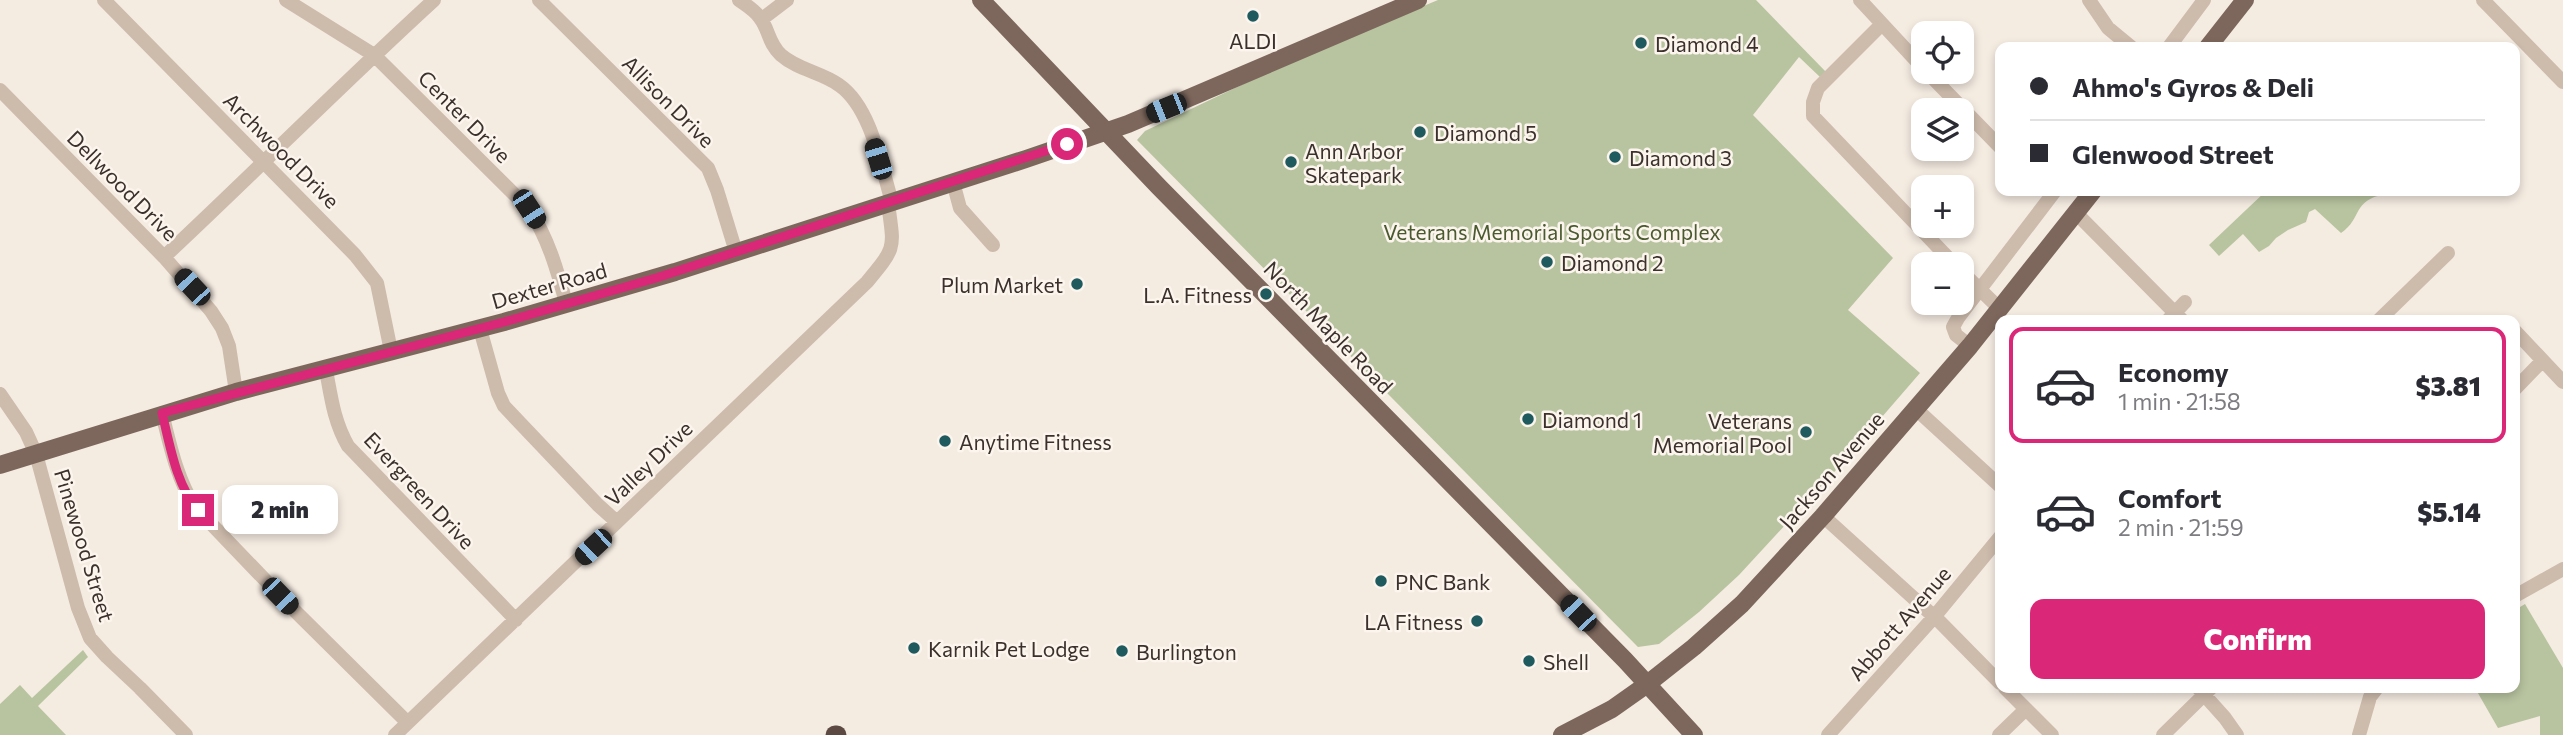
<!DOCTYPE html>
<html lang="en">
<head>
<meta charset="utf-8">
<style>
	body { margin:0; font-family:Commissioner,sans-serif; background:#f2f2f3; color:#2b2b33; height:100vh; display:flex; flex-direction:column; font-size:26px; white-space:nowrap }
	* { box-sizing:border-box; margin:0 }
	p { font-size:23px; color:#7c7c81 }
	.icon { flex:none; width:38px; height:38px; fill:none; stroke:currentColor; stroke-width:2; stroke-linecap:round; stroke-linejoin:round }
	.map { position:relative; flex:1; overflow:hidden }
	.drawer { position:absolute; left:1995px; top:315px; width:525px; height:378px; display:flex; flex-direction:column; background:#fff; border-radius:14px; box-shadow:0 4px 10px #0003 }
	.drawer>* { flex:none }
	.top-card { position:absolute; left:1995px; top:42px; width:525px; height:154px; border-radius:14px; box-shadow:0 4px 10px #0003; display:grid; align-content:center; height:154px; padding:0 35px; background:#fff }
	.buttons { position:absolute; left:1911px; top:21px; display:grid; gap:14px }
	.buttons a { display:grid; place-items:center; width:63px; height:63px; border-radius:14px; background:#fff; box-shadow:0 4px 10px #0003; font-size:35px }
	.end { position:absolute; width:32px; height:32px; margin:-16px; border:9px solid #db2777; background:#fff; box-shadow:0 0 0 4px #fff }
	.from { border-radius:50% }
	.bubble { position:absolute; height:49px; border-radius:14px; background:#fff; box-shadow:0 4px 10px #0003; font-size:23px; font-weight:800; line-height:49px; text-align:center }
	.car { position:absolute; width:21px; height:42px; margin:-21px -10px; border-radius:9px; box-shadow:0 0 5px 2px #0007; background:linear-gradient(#222 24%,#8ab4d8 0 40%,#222 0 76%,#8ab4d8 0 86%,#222 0) }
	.top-card b { display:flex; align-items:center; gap:24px; height:66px; font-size:26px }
	.top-card b+b { border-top:2px solid #e1e1e2 }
	.top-card i { width:18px; height:18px; background:#2b2b33 }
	ul { padding:12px 0 0; list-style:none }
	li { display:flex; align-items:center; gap:21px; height:116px; margin:0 14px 10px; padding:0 21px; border:4px solid transparent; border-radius:14px }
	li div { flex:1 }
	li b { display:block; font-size:26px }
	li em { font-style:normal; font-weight:800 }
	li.active { border-color:#db2777 }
	li>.icon { width:63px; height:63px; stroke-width:1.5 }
	.primary-button { display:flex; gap:14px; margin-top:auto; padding:14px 35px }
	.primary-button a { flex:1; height:80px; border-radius:14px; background:#db2777; color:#fff; font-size:28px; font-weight:800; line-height:80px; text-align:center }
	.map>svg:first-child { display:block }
	.green { fill:#b8c4a0 }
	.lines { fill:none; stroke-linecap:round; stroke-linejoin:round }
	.minor { stroke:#cdbbac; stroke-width:14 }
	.major { stroke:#7d675c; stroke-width:18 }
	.highway { stroke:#5c4a42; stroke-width:19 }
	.route { stroke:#db2777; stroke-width:9 }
	.poi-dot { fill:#1f5a5e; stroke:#fbf5ee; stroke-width:2.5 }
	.labels { text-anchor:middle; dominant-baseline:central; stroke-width:5; stroke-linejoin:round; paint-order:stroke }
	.poi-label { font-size:21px; fill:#3b302b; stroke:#fbf5ee; text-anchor:start }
	.street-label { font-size:21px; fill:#3b302b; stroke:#fbf5ee }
	.park-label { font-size:21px; fill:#4a5a2e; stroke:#fbf5ee }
</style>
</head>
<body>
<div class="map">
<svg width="2563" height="735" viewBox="0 0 2563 735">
	<rect width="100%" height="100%" fill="#f4ebe1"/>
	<path class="green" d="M 1438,0 L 1756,0 L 1826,72 L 1820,77 L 1799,57 L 1753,115 L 1893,258 L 1848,310 L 1920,373 L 1836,470 L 1739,575 L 1699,612 L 1659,644 L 1638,647 L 1635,644 L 1137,140 L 1145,131 L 1287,63 Z
		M 2266,191 L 2386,191 L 2385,194 C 2351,201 2363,218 2341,233 L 2315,209 L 2309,212 L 2306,222 L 2288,230 L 2276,238 L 2269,246 L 2259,252 L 2243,234 L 2219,256 L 2209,245 Z
		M 2525,604 L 2563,668 L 2563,735 L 2540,735 L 2540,716 L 2498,728 L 2475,688 L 2515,688 L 2515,610 Z
		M 83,650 L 88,657 L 38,706 L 66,735 L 0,735 L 0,704 L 20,685 L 32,698 Z"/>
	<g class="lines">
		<path class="minor" d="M 104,0 L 355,255 L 377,283 L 391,351
			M 286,0 L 374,55 L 529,209 C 548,238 557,269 566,303
			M 539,0 L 708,168 L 717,190 L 736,252
			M 739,0 C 746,5 755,10 760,18 C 769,29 768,43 781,55 C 798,70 821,72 839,85 C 871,107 881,166 892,202
			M 1860,0 L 1923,68
			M 2089,0 L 2108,28 L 2131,47
			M 2483,0 L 2563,82
			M 762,19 L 787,0
			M 1881,25 L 1818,88 L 1813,102 L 1813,116 L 1954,264
			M 2169,47 L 2204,0
			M 1927,72 L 2000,147
			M 0,90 L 164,257 L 211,311 L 222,328 L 229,346 L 236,392
			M 953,182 L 960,208 L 993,245
			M 2076,213 L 2182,320
			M 164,257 C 255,172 342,84 434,0
			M 1962,272 L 2000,309
			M 2168,320 L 2185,302
			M 2379,320 L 2448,253
			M 480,329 L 498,393 L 504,406 L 598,505 L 617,522
			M 2515,331 L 2563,382
			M 1970,346 L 1956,335 L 1953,327 L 1958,318 L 2055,191
			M 326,370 C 331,397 334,422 348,446 L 516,620
			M 2515,389 L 2542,361
			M 0,394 L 26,432 L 36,454 L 78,608 L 90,638 L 107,657 L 140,688 L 186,735
			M 1916,409 L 2000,486
			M 162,413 C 170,445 177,479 195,507 L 290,606 L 407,722
			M 1823,516 L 1940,622 L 2000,683
			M 2515,596 L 2563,569
			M 2005,688 L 2052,735
			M 2199,689 L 2225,718 L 2237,735
			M 395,735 L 867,282 C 897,246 894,249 888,203
			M 1828,735 L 1934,617 L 2000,537
			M 1999,735 L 2026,709
			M 2163,735 L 2211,688
			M 2359,735 L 2370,697 L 2377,688"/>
		<path class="major" d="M 981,0 L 1159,187 L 1625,660 L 1694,735
			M 2208,47 L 2245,0
			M 0,465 L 236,392 L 504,322 L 675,272 L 1026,159 L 1128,124 L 1418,0
			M 1562,735 L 1612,709 L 1646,685 L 1694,647 L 1742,604 L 1823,516 L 1970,346 L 2093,191"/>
		<path class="highway" d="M 835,735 L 837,735"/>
	</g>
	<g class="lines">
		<path class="route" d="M 198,510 C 176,485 170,445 162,413 L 504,322 L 656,278 L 1067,144"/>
	</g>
	<g class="poi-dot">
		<circle cx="1253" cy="16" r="7"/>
		<circle cx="1641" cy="43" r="7"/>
		<circle cx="1420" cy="132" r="7"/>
		<circle cx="1615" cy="157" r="7"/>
		<circle cx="1291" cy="162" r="7"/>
		<circle cx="1547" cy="262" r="7"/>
		<circle cx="1077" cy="284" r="7"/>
		<circle cx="1266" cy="294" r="7"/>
		<circle cx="1528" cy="419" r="7"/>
		<circle cx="1806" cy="432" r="7"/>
		<circle cx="945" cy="441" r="7"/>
		<circle cx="1381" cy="581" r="7"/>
		<circle cx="1477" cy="621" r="7"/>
		<circle cx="914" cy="648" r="7"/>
		<circle cx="1122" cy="651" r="7"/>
		<circle cx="1529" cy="661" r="7"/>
	</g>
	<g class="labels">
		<g class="poi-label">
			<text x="1253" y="40" text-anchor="middle">ALDI</text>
			<text x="1655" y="43">Diamond 4</text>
			<text x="1434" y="132">Diamond 5</text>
			<text x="1305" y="150">Ann Arbor<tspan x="1305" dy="24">Skatepark</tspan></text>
			<text x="1629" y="157">Diamond 3</text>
			<text x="1561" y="262">Diamond 2</text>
			<text x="1063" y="284" text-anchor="end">Plum Market</text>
			<text x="1252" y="294" text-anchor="end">L.A. Fitness</text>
			<text x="1542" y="419">Diamond 1</text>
			<text x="1792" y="420" text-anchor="end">Veterans<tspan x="1792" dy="24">Memorial Pool</tspan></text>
			<text x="959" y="441">Anytime Fitness</text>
			<text x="1395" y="581">PNC Bank</text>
			<text x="1463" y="621" text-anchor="end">LA Fitness</text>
			<text x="928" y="648">Karnik Pet Lodge</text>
			<text x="1136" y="651">Burlington</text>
			<text x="1543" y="661">Shell</text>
		</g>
		<g class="street-label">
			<text transform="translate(669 101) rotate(45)">Allison Drive</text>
			<text transform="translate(465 116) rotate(45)">Center Drive</text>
			<text transform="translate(282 150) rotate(45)">Archwood Drive</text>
			<text transform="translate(123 185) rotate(45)">Dellwood Drive</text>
			<text transform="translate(549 285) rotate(-16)">Dexter Road</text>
			<text transform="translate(1329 327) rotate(46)">North Maple Road</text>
			<text transform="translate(648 463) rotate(-44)">Valley Drive</text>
			<text transform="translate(1831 470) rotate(-49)">Jackson Avenue</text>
			<text transform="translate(420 490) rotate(47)">Evergreen Drive</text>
			<text transform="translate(85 545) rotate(73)">Pinewood Street</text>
			<text transform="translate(1899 623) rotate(-49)">Abbott Avenue</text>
		</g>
		<g class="park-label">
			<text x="1552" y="231">Veterans Memorial Sports Complex</text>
		</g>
	</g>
</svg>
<div class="buttons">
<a><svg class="icon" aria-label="locate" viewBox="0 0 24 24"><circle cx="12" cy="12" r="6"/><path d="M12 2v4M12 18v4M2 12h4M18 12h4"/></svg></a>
<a><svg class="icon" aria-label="layers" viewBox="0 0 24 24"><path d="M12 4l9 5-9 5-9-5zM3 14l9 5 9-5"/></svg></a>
<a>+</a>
<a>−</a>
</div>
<i class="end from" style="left:1067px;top:144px"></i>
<i class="end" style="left:198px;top:510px"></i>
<div class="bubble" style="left:222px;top:485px;width:116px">2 min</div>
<i class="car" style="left:1166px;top:108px;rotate:248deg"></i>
<i class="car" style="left:878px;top:159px;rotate:343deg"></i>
<i class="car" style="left:529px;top:209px;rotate:147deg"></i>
<i class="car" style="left:192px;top:287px;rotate:317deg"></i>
<i class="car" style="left:593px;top:547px;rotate:227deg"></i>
<i class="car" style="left:280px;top:596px;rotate:136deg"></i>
<i class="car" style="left:1578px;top:613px;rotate:316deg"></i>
<div class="top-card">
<b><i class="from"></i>Ahmo's Gyros &amp; Deli</b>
<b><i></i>Glenwood Street</b>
</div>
<section class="drawer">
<ul>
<li class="active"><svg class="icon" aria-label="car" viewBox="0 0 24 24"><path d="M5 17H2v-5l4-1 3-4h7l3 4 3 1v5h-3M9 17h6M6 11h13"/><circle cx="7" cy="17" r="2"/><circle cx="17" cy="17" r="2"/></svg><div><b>Economy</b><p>1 min · 21:58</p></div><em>$3.81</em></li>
<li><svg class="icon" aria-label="car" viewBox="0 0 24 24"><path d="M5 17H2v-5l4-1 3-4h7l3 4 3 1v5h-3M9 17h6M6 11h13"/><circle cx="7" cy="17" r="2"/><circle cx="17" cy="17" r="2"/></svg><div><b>Comfort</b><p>2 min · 21:59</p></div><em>$5.14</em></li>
</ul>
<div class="primary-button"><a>Confirm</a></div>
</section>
</div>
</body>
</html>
